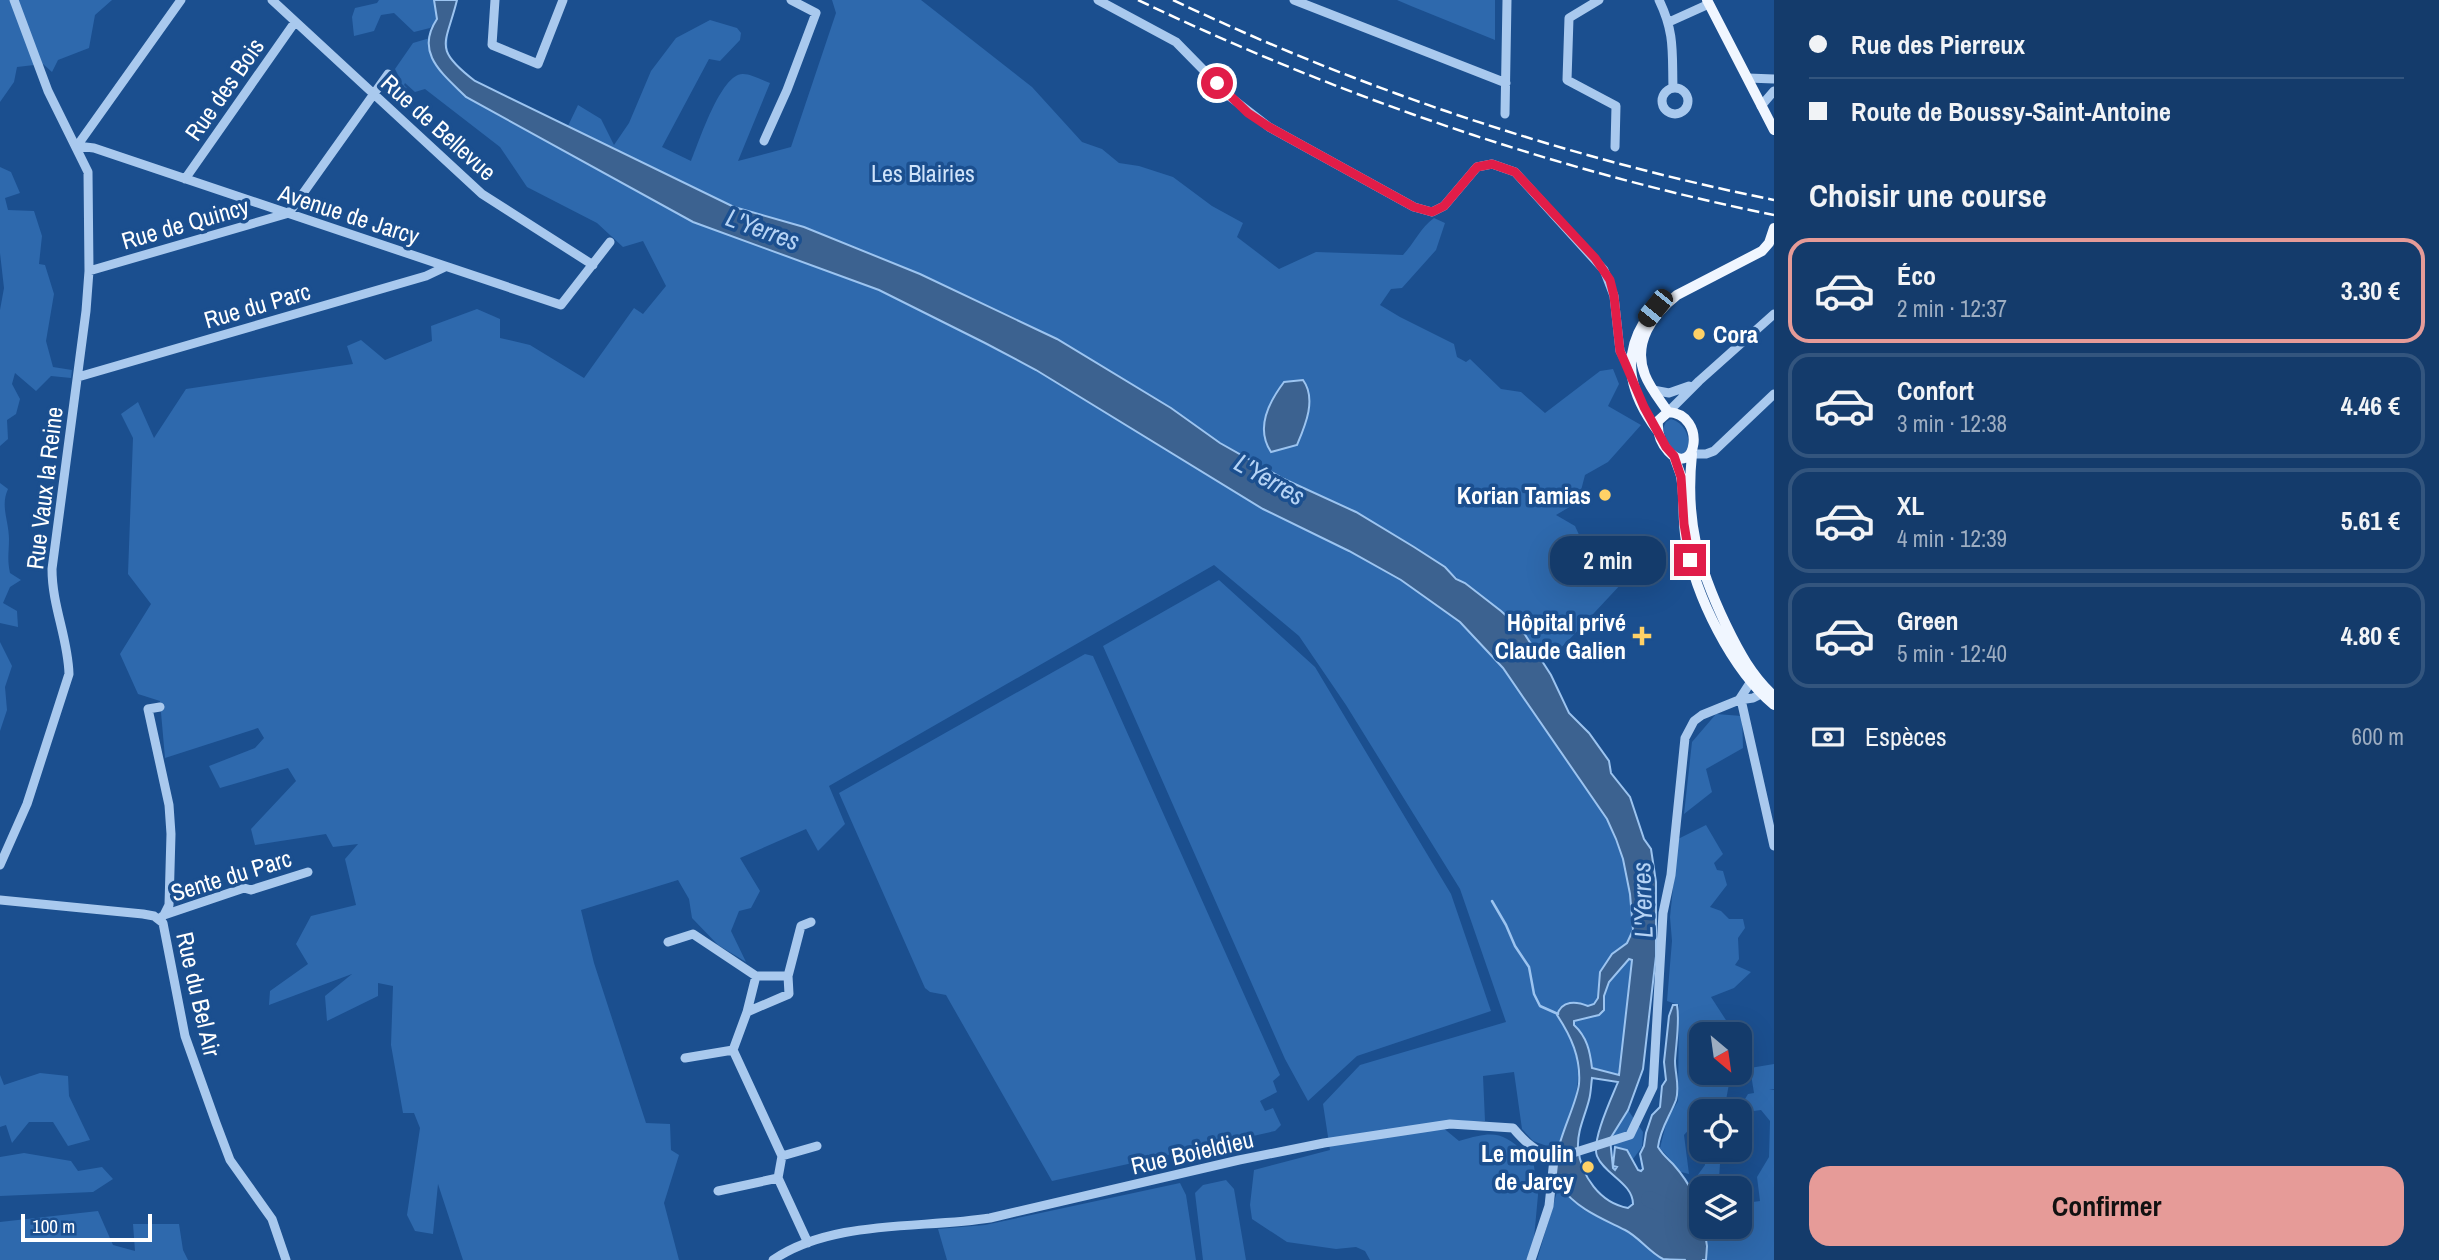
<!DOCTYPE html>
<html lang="fr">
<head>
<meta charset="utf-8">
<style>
	body { margin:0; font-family:"Archivo Narrow",sans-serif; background:#1d4271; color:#f1f3f6; height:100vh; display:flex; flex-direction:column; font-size:26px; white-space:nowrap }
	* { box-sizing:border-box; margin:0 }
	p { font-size:23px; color:#9dadc1 }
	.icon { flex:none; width:38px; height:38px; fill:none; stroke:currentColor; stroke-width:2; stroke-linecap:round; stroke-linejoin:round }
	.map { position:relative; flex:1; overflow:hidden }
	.drawer { display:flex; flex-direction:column; background:#143b6b; width:665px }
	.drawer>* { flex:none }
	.top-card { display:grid; align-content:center; height:154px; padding:0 35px; background:#143b6b }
	.needle { width:46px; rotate:151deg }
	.tools { position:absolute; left:1689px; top:1022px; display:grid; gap:14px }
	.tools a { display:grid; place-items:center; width:63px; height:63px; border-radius:14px; background:#143b6b; box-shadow:0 7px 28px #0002,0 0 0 2px #33557e; font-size:35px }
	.scale { position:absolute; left:21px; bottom:18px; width:131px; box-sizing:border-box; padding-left:7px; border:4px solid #fff; border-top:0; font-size:19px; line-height:24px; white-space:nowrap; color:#fff; -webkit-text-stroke:5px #1b4f8f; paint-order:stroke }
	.end { position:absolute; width:32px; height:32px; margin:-16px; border:9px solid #e11d48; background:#fff; box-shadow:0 0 0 4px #fff }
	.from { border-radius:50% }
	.bubble { position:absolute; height:49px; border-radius:21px; background:#143b6b; box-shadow:0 7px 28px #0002,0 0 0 2px #33557e; font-size:23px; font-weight:700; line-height:49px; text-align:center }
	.car { position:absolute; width:21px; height:42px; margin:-21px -10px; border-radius:9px; box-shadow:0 0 5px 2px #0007; background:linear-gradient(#222 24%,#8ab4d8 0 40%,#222 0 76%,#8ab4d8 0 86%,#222 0) }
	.top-card b { display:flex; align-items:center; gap:24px; height:66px; font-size:26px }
	.top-card b+b { border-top:2px solid #33557e }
	.top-card i { width:18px; height:18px; background:#f1f3f6 }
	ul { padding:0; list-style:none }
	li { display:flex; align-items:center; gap:21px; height:105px; margin:0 14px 10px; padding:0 21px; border:4px solid #33557e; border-radius:21px }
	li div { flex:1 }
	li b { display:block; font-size:26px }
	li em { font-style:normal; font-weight:700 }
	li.active { border-color:#e69b98 }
	li>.icon { width:63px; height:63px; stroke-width:1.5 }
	h2 { padding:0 35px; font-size:32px; line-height:84px }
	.pay { display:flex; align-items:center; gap:18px; height:77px; padding:0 35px; font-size:26px }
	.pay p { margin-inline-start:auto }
	.action { display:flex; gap:14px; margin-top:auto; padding:14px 35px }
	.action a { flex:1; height:80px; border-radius:21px; background:#e69b98; color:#111; font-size:28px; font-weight:700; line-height:80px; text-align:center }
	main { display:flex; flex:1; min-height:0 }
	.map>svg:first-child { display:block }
	.green { fill:#2e69ad }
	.water { fill:#3c6290; stroke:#9cc4f0; stroke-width:2; fill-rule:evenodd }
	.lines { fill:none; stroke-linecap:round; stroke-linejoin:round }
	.stream { stroke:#9cc4f0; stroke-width:2.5 }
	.river { stroke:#3c6290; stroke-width:16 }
	.minor { stroke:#a9c9ee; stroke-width:9 }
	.major { stroke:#f0f6ff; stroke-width:10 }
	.rail { stroke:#fff; stroke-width:2.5; stroke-dasharray:12 5; stroke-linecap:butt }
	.route { stroke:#e11d48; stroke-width:9 }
	.poi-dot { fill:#ffd166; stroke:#1b4f8f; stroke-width:2.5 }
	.labels { text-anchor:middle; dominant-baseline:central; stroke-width:7; stroke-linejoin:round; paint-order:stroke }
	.street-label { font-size:24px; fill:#fff; stroke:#1b4f8f }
	.park-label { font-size:24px; fill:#cfe3fa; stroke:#1b4f8f }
	.poi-label { font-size:24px; font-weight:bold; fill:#fff; stroke:#1b4f8f; text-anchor:end }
	.water-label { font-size:26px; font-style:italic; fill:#b5d3f5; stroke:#1b4f8f }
</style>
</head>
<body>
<main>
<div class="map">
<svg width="1774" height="1260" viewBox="0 0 1774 1260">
	<rect width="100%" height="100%" fill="#1b4f8f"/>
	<path class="green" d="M 0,0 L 112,0 L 95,15 L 89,48 L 58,60 L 52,72 L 43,64 L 17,67 L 14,82 L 0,102 Z
		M 379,0 L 434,0 L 437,19 L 430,28 L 414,32 L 394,13 L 381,15 L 374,31 L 354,36 L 352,17 L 355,8 L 377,3 Z
		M 832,0 L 921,0 L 1032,87 L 1082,142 L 1102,149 L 1119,163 L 1139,166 L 1173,177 L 1212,206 L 1243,223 L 1237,237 L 1279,269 L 1316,252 L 1403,255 C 1415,242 1420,228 1434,218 L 1445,223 L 1436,250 L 1402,288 L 1391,289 L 1380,305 L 1400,317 L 1454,344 L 1457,357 L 1466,362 L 1470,359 L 1501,389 L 1521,392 L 1545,413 L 1600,371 L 1613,369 L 1619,384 L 1608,406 L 1641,425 L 1608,462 L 1585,475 L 1578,502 L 1556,515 L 1575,526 L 1591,561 L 1612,552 L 1619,540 L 1638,544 L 1617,573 L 1623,582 L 1566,643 L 1543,663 C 1530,643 1519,626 1501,611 C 1483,595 1461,584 1445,567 L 1356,512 L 1260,467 L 1242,454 L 1220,443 L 1171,408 L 1119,379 L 962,332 L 1036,370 L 1263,509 L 1349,551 L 1401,580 L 1437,604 L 1460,622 L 1483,646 L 1503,668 L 1607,819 L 1623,859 L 1630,894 L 1633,930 L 1627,943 L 1612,954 L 1598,986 L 1598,998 L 1594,1004 L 1588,1006 L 1578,1002 L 1559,1008 L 1557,1014 C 1591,1068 1578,1094 1558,1150 L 1533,1141 L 1522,1129 L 1514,1072 L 1483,1076 L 1485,1121 L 1436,1122 L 1459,1141 C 1499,1129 1502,1133 1533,1159 L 1538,1195 L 1532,1260 L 1370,1260 L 1365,1251 L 1356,1247 L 1336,1249 L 1287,1242 L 1252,1219 L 1250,1205 L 1254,1170 L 1330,1150 L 1323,1104 L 1360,1065 L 1506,1022 L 1460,889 L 1346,705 L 1299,636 L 1214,565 L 829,786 L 845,824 L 818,851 L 806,829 L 740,858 L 760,891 L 751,908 L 739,911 L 731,931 L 746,962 L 718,945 L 692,918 L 689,899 L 678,880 L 581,910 L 594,963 L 646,1123 L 670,1124 L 671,1150 L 679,1155 L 664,1203 L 679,1260 L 463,1260 L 438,1184 L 433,1234 L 415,1231 L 407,1215 L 420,1128 L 414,1113 L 403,1113 L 391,1045 L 393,986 L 378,983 L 378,996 L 327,1021 L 325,996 L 352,974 L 269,1005 L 270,991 L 308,964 L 296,944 L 311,916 L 356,905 L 345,859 L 358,844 L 333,847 L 326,834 L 255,845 L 251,829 L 296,781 L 288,768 L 220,788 L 209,766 L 255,748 L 264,738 L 258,728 L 165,758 L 160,701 L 138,694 L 120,654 L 151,604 L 128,574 L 133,438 L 121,414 L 138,402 L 154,438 L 186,389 L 353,364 L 347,346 L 361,340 L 385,360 L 432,341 L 431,326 L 477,309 L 500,319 L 500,338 L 530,345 L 584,378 L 634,308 L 643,314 L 666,286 L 643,241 L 623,247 L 597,223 L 527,187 L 500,147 L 425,89 L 415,92 L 405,83 L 404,85 L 407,88 L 404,91 L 410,97 L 403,104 L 386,91 L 399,77 L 395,69 L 413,43 L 440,35 L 448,27 L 447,67 L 567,128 L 578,105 L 601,119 L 614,145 L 629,123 L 651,71 L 676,38 L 710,20 L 737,28 L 741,33 L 740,40 L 720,61 L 709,59 L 662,147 L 691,161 C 699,142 721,73 743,74 C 751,74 762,80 770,83 L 738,161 L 791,147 L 836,13 Z
		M 1397,0 L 1495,0 L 1495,40 L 1411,6 Z
		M 0,167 L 11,172 L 20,193 L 5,198 L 8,210 L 34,211 L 42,236 L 39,264 L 45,265 L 54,294 L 46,341 L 53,367 L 72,370 L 71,378 L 51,376 L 36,391 L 15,373 L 12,384 L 20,399 L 16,414 L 7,420 L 8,439 L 0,446 L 0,310 L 4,288 L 0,253 Z
		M 1671,419 C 1684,423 1689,434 1689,447 L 1683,454 C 1670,452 1666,440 1663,428 L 1666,422 Z
		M 0,483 L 8,489 C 0,506 9,521 9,539 C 9,552 7,559 10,573 L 21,580 L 10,587 L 3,603 L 17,611 L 18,627 L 0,623 Z
		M 1219,580 L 1315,667 L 1451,894 L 1491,1011 L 1357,1056 L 1308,1101 L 1285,1059 L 1103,646 Z
		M 0,642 L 12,666 L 5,687 L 7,710 L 0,731 Z
		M 1085,654 L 1093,656 L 1280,1075 L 1273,1081 L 1277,1092 L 1260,1101 L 1265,1111 L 1273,1108 L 1281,1125 L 1275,1131 L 1052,1181 L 946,995 L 930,992 L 925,988 L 839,793 Z
		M 1716,714 L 1742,716 L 1743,748 L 1706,769 L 1712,792 L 1684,814 L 1692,742 Z
		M 1706,825 L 1723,854 L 1714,863 L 1717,870 L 1723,871 L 1727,885 L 1710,907 L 1721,911 L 1729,919 L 1743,919 L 1745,928 L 1738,938 L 1739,959 L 1735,965 L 1751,972 L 1734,988 L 1711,997 L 1735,1034 L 1701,1034 L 1701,1073 L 1731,1073 L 1724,1111 L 1701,1111 L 1701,1131 L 1693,1125 L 1684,1135 L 1689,1174 L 1681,1172 L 1660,1148 L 1667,1120 L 1678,1101 L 1679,1005 L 1667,1001 L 1672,941 L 1670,917 L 1678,839 Z
		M 1629,959 L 1632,960 L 1619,1076 L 1592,1069 C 1590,1051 1587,1037 1573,1025 L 1574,1021 L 1599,1015 L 1604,1010 L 1604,996 L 1609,982 Z
		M 1774,1064 L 1774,1089 L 1769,1090 L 1774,1090 L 1774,1260 L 1707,1260 L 1706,1227 L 1740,1227 L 1740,1207 L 1746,1203 L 1760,1201 L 1757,1177 L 1769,1157 L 1770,1121 L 1761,1110 L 1746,1112 L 1742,1104 L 1748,1094 L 1754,1093 L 1750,1068 Z
		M 40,1073 L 68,1076 L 69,1096 L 90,1140 L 68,1146 L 53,1122 L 29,1122 L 12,1143 L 6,1125 L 0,1127 L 0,1075 L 4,1085 Z
		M 1628,1110 L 1643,1132 L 1642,1147 L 1633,1159 L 1627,1150 L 1615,1147 C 1610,1132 1619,1122 1628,1110 Z
		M 1704,1150 L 1721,1150 L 1719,1178 L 1708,1188 L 1701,1188 L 1701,1206 L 1692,1183 L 1705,1165 Z
		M 24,1153 L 71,1161 L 78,1171 L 102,1167 L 113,1179 L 93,1192 L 0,1196 L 0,1157 Z
		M 1226,1180 L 1234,1189 L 1246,1260 L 1203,1260 L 1195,1193 L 1203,1185 Z
		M 1180,1183 L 1186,1195 L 1196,1260 L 947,1260 L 938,1229 L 985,1225 Z
		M 1559,1185 L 1584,1210 L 1627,1231 L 1665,1260 L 1537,1260 Z
		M 98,1211 L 113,1245 L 135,1251 L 133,1224 L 179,1224 L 183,1250 L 188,1260 L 0,1260 L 0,1222 Z"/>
	<path class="water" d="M 434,0 L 457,0 C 446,45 432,48 475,81 L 734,207 L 804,227 L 920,274 L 1057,339 L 1171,408 L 1220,443 L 1284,479 L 1356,512 L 1414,547 L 1445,567 L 1456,579 L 1465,583 L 1501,611 L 1522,630 L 1551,675 L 1569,713 L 1589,733 L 1609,761 L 1611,773 L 1630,797 L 1644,839 L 1651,849 L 1656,882 L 1656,956 L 1643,1069 L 1628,1110 L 1610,1139 L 1613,1168 L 1615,1170 L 1617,1167 L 1613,1166 L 1615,1147 L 1627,1150 L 1638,1170 L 1641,1171 L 1643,1169 L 1640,1154 L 1644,1146 L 1646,1133 L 1652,1115 L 1660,1107 L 1662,1086 L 1666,1080 L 1664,1062 L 1669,1016 L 1673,1005 L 1677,1005 C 1680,1022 1676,1043 1675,1061 C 1675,1074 1680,1086 1676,1100 C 1670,1116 1660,1129 1658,1147 C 1662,1154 1667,1158 1673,1164 C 1689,1182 1701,1202 1701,1227 L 1704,1227 L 1707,1246 L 1706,1260 C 1694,1260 1674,1260 1663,1259 C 1649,1252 1639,1237 1625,1230 C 1601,1218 1577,1209 1560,1186 C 1543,1162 1576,1111 1579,1084 C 1581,1058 1571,1036 1557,1015 C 1562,1000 1576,1001 1588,1006 L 1594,1004 L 1598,998 L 1600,972 L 1612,954 L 1627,943 L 1633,930 L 1630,894 L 1623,859 L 1616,839 L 1607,819 L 1503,668 L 1460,622 L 1401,580 L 1349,551 L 1263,509 L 1036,370 L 985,343 L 879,290 L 693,222 L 466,97 C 443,74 414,53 437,19 ZM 1629,959 L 1632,960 L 1619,1075 L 1592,1068 C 1590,1051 1587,1037 1574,1025 L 1574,1021 L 1599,1015 L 1604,1010 L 1604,996 L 1609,982 ZM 1592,1078 L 1618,1082 C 1612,1097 1591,1141 1597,1156 C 1604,1174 1633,1183 1633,1204 L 1628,1208 C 1600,1203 1581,1176 1578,1148 C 1577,1131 1585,1116 1589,1100 C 1591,1093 1591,1085 1592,1078 Z
		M 1303,380 C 1317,399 1305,426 1297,445 L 1271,452 C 1255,428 1269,402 1284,382 Z"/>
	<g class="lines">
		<path class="stream" d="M 1492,901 L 1506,925 L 1515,946 L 1529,967 L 1534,994 L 1540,1006 L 1558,1014"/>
		<path class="river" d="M 1649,1199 C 1672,1208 1674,1210 1684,1233 C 1688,1243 1693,1249 1694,1260"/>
		<path class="minor" d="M 272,0 L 482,194 L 593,265
			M 495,0 L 492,45 L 538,64 L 563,0
			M 1098,0 L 1176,42 L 1229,96 L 1269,127 L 1414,207 L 1432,212 L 1444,206 L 1477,167 L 1492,164 L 1515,172 L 1604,270 L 1614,296 L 1620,351 L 1630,370
			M 1294,0 L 1506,83
			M 1599,0 L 1569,18 L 1567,80 L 1616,106 L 1615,147
			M 1659,0 C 1675,33 1672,52 1673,88
			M 1669,22 L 1709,4
			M 1748,78 L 1774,79
			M1662 101a13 13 0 1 1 26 0a13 13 0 1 1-26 0Z
			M 1761,106 L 1774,91
			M 1505,114 L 1507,0
			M 764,141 L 787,90 L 816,13 L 791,0
			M 77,146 L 94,148 L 561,305 L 610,242
			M 77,146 L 181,0
			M 185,179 L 295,22
			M 89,271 L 289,213 L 388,74
			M 78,377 L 426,276 L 445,267
			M 1653,390 L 1669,393 L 1689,386
			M 1668,412 L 1699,381 L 1774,314
			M 1692,454 L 1706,454 L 1714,451 L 1774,394
			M 1739,700 L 1742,704 L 1774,846
			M 1739,700 L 1750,683
			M 0,865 L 27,804 L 69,674 C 68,638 52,606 52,569 L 86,311 L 89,271 L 88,172 L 48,91 L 14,0
			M 0,900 L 143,914 L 154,916 L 163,923 L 185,1036 L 216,1123 L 230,1160 L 272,1219 L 286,1260
			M 164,915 L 244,888 L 251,890 L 308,872
			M 159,919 L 164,915 L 169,905 L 171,834 L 169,805 L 148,709 L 160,707
			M 668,942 L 693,934 L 756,976 L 747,1012
			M 756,976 L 788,976
			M 733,1050 L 747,1012 L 789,994 L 788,976 L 801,926 L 811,922
			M 685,1058 L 733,1050 L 782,1156 L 778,1178 L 808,1243
			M 782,1156 L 817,1146
			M 718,1191 L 778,1178
			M 773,1260 C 833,1219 921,1229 990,1218 L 1239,1160 L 1324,1143 L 1450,1124 L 1513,1128 C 1525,1142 1536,1152 1554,1159 L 1630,1135 L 1653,1087 L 1663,913 L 1671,875 L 1685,738 L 1694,721 L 1702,715 L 1739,700 L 1753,698 L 1761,694
			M 1531,1260 L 1549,1206 L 1554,1159"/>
		<path class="major" d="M 1707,0 L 1774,130
			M 1644,322 C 1621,360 1631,395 1657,430
			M 1668,412 C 1660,400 1650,388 1645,375 C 1632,343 1653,314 1677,295 L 1762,251 L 1769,243 L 1774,228
			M 1668,412 C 1708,414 1696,481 1668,451 C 1660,442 1657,432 1658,421 Z
			M 1692,454 C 1685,521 1698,566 1726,625 C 1739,652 1752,676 1774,696
			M 1674,456 C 1676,463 1679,469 1681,476 C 1685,497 1682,520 1686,541 C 1695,596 1732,670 1774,705"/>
		<path class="rail" d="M 1138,0 C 1341,97 1553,170 1774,215
			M 1173,0 C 1364,91 1567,158 1774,200"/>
	</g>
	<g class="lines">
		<path class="route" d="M 1217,83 L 1248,113 L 1269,127 L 1414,207 L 1432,212 L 1444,206 L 1477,167 L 1492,164 L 1515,172 L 1595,258 L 1610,280 L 1614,296 L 1620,351 L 1644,407 L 1666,447 L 1674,456 L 1681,477 L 1684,524 L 1690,560"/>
	</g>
	<g class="poi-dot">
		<circle cx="1699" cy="334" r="7"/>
		<circle cx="1605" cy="495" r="7"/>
		<path d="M1638.5 625.5h7v7h7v7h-7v7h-7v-7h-7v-7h7z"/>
		<circle cx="1588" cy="1167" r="7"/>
	</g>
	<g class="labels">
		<g class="street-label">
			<text transform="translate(224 89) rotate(-55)">Rue des Bois</text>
			<text transform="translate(439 127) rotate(42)">Rue de Bellevue</text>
			<text transform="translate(349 214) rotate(18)">Avenue de Jarcy</text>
			<text transform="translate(185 223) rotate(-16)">Rue de Quincy</text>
			<text transform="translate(257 305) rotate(-16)">Rue du Parc</text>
			<text transform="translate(44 488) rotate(-83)">Rue Vaux la Reine</text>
			<text transform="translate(231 875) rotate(-17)">Sente du Parc</text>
			<text transform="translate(199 994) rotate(77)">Rue du Bel Air</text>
			<text transform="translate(1192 1152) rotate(-13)">Rue Boieldieu</text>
		</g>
		<g class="park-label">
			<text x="923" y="173">Les Blairies</text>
		</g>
		<g class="poi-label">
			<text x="1713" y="334" text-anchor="start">Cora</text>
			<text x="1591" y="495">Korian Tamias</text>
			<text x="1626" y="622">Hôpital privé<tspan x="1626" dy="28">Claude Galien</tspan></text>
			<text x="1574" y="1153">Le moulin<tspan x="1574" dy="28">de Jarcy</tspan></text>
		</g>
		<g class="water-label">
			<text transform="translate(763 229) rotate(20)">L'Yerres</text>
			<text transform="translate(1270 479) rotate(30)">L'Yerres</text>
			<text transform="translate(1642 900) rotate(-92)">L'Yerres</text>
		</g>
	</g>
</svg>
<div class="tools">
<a><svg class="needle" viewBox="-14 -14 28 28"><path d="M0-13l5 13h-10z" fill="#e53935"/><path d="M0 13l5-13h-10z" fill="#9dadc1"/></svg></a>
<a><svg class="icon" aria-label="locate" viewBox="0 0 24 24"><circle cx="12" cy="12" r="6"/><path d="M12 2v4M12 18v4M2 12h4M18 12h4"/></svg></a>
<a><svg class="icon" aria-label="layers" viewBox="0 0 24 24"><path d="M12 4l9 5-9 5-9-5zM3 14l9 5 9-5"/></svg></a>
</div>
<div class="scale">100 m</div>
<i class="end from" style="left:1217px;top:83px"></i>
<i class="end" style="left:1690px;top:560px"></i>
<div class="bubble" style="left:1550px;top:536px;width:116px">2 min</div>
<i class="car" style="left:1655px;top:308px;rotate:219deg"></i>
</div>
<section class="drawer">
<div class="top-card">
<b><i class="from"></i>Rue des Pierreux</b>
<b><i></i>Route de Boussy-Saint-Antoine</b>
</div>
<h2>Choisir une course</h2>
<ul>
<li class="active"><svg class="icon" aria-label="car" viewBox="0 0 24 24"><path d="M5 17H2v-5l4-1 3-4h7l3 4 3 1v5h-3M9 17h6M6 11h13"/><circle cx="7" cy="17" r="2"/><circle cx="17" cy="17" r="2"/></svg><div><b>Éco</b><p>2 min · 12:37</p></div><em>3.30 €</em></li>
<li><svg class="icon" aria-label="car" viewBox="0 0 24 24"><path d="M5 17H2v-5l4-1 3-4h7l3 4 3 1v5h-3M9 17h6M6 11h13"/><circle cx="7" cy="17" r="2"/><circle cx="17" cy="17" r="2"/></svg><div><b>Confort</b><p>3 min · 12:38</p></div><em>4.46 €</em></li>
<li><svg class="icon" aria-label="car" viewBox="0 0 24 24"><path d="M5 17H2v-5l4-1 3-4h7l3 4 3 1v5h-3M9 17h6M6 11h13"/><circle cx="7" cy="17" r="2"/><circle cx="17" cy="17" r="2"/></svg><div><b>XL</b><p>4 min · 12:39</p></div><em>5.61 €</em></li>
<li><svg class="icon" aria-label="car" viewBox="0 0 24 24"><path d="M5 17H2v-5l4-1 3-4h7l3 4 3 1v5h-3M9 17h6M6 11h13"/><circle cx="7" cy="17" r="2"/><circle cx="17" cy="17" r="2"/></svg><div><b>Green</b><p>5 min · 12:40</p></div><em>4.80 €</em></li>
</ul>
<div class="pay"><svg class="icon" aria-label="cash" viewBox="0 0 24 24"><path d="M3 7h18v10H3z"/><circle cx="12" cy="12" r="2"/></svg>Espèces<p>600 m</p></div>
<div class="action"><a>Confirmer</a></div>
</section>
</main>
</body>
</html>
